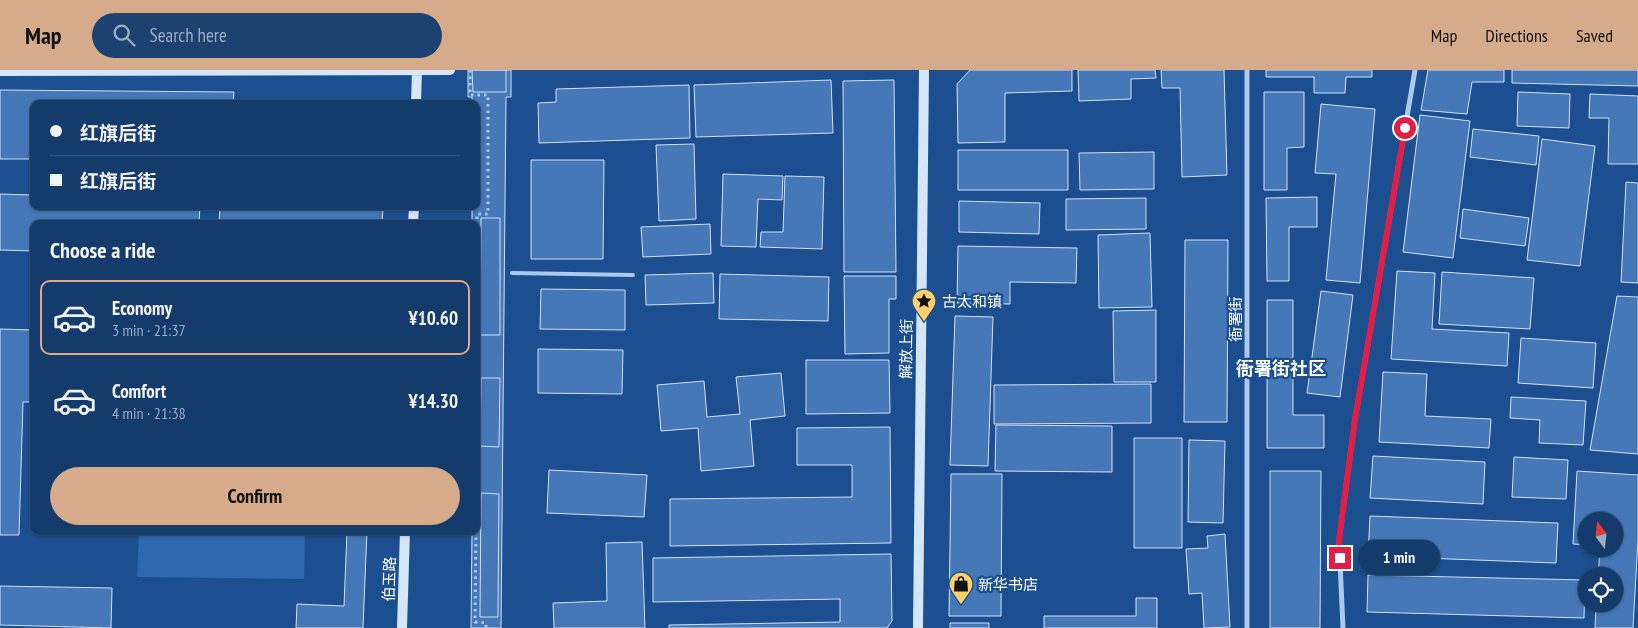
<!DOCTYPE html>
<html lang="en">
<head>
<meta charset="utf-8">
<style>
	body { margin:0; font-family:"PT Sans Narrow","Noto Sans SC",sans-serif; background:#1d4271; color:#f1f3f6; height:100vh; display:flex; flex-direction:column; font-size:19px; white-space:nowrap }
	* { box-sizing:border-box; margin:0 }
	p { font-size:16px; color:#9dadc1 }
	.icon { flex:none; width:28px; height:28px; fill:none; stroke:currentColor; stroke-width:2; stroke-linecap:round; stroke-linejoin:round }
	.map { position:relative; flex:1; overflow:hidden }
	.sheet { position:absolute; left:30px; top:150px; width:450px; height:315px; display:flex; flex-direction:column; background:#143b6b; border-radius:10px; box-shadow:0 1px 4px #0004,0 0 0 1px #33557e }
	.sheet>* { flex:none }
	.banner { position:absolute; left:30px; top:30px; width:450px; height:110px; border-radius:10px; box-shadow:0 1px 4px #0004,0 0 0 1px #33557e; display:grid; align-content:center; height:110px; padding:0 20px; background:#143b6b }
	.needle { width:32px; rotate:345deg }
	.controls { position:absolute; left:1578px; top:442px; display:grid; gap:10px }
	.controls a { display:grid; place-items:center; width:45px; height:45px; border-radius:50%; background:#143b6b; box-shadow:0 1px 4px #0004,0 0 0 1px #33557e; font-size:25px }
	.end { position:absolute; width:22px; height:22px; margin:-11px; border:6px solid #e11d48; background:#fff; box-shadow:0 0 0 2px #fff }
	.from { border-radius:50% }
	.bubble { position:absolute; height:35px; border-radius:18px; background:#143b6b; box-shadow:0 1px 4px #0004,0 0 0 1px #33557e; font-size:16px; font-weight:700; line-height:35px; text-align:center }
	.banner b { display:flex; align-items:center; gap:18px; height:48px; font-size:19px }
	.banner b+b { border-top:1px solid #33557e }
	.banner i { width:12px; height:12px; background:#f1f3f6 }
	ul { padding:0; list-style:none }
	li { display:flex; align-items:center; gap:15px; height:75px; margin:0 10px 8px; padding:0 10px; border:2px solid transparent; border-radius:10px }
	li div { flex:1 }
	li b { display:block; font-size:19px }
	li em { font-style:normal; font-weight:700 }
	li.selected { border-color:#d6ab8b }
	li>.icon { width:45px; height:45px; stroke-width:1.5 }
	h2 { padding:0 20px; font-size:22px; line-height:60px }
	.cta { display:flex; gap:10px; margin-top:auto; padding:10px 20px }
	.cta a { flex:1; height:58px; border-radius:30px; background:#d6ab8b; color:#111; font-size:20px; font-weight:700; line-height:58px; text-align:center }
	header { display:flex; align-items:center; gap:30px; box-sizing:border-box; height:70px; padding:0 25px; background:#d6ab8b; color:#111 }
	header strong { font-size:24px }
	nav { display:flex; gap:28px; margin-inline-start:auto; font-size:18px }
	.search { width:350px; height:45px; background:#1d4271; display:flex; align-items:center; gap:12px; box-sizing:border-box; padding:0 18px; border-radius:28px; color:#9dadc1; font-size:19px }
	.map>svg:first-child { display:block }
	.green { fill:#2e69ad }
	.building { fill:#4478b7; stroke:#cfe3fa }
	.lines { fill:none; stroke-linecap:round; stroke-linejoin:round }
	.path { stroke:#a9c9ee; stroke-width:3; stroke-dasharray:2.5 4; stroke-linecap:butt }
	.lane { stroke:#a9c9ee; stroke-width:4 }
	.street { stroke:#a9c9ee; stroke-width:5 }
	.secondary { stroke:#d6e6fa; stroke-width:10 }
	.route { stroke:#e11d48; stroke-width:6 }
	.labels { text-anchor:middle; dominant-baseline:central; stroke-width:4.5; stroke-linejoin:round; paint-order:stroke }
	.poi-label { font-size:15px; fill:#fff; stroke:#1b4f8f; text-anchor:start }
	.street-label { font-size:15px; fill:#fff; stroke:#1b4f8f }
	.quarter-label { font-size:18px; font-weight:bold; fill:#fff; stroke:#1b4f8f }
</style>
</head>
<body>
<header>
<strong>Map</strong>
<div class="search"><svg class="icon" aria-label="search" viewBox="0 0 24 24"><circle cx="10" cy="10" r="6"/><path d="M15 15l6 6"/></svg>Search here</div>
<nav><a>Map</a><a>Directions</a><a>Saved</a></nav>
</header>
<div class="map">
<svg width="1638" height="558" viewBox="0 0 1638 558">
	<rect width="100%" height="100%" fill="#1b4f8f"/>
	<path class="green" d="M 139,461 L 305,461 L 304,509 L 137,507 Z"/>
	<path class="building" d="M 468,0 L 511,0 L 511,27 L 506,27 L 501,558 L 471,558 L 472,461 L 476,461 L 476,154 L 472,154 L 472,136 L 476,136 L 476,34 L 472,34 L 472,27 L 468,27 Z
		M 472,0 L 506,0 L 506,22 L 473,22 Z
		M 970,0 L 1072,0 L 1072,21 L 1005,23 L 1005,72 L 958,73 L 957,14 Z
		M 1078,0 L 1155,0 L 1156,8 L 1131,9 L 1131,29 L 1079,31 Z
		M 1161,0 L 1224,0 L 1227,105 L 1182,107 L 1180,18 L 1162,18 Z
		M 1266,0 L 1372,0 L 1372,7 L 1346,7 L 1345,23 L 1314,23 L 1314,7 L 1266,7 Z
		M 1428,0 L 1504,0 L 1504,12 L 1472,12 L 1467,44 L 1421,40 Z
		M 1512,0 L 1638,0 L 1638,16 L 1512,13 Z
		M 831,10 L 833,63 L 696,67 L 694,15 Z
		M 894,10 L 896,202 L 844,202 L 843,11 Z
		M 689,15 L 690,68 L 539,73 L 538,33 L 556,32 L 556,19 Z
		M 0,20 L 234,22 L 233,34 L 34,34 L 34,89 L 0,89 Z
		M 1264,22 L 1304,22 L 1304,77 L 1287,78 L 1287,120 L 1264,120 Z
		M 1518,22 L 1570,24 L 1569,58 L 1517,56 Z
		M 1590,24 L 1638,26 L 1638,94 L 1608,94 L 1609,48 L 1589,48 Z
		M 1321,34 L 1375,39 L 1360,213 L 1326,210 L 1336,104 L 1315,103 Z
		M 1420,45 L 1470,51 L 1453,188 L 1403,182 Z
		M 1473,59 L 1539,66 L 1536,95 L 1470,87 Z
		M 1542,69 L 1595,76 L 1580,196 L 1527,190 Z
		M 694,74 L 696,149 L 659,151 L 656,75 Z
		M 958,80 L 1068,80 L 1068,120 L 958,120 Z
		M 1154,82 L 1154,119 L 1080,120 L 1079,83 Z
		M 531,90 L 604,90 L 603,189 L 531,189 Z
		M 723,104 L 783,106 L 782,130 L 758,129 L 756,177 L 721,176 Z
		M 785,106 L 824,107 L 822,179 L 760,177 L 761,162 L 783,162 Z
		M 1626,112 L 1638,113 L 1638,213 L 1621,212 Z
		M 0,124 L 34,125 L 34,136 L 200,136 L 199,154 L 34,154 L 34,181 L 0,180 Z
		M 1317,127 L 1317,157 L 1289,157 L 1289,211 L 1267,211 L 1266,128 Z
		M 1146,128 L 1146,159 L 1066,160 L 1066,129 Z
		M 959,131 L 1040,133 L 1039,164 L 959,162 Z
		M 220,136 L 383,139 L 382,154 L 219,154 Z
		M 1463,139 L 1529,148 L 1525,176 L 1460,168 Z
		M 481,148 L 500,148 L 500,265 L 480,265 Z
		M 710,154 L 711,184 L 643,187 L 641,157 Z
		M 1150,163 L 1152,237 L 1099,238 L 1098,165 Z
		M 1185,170 L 1228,170 L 1227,352 L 1184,352 Z
		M 958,176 L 1077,178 L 1076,213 L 1010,212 L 1010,234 L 957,233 Z
		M 1397,201 L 1435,203 L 1432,259 L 1509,263 L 1507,296 L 1391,289 Z
		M 1442,202 L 1534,208 L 1530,259 L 1439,254 Z
		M 713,203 L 714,233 L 646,235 L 645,205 Z
		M 720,204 L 829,207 L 828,251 L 719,249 Z
		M 844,206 L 896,206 L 896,229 L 889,229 L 889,283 L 845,284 Z
		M 541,219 L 625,220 L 625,260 L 540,259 Z
		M 1321,221 L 1353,225 L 1340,327 L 1307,323 Z
		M 1617,226 L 1638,227 L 1638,384 L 1590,380 Z
		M 1267,230 L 1293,230 L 1293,345 L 1324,345 L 1324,378 L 1267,378 Z
		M 1156,240 L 1156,312 L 1114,312 L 1113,241 Z
		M 955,246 L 993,247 L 988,396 L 950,395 Z
		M 0,259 L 34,260 L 34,332 L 23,332 L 19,465 L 0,465 Z
		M 1521,268 L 1596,273 L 1593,318 L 1518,313 Z
		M 538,279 L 623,280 L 622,324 L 538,323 Z
		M 806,290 L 889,290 L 890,343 L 806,344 Z
		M 1383,302 L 1427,304 L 1425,346 L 1491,349 L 1489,378 L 1379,372 Z
		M 781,303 L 785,346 L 750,350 L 754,396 L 701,401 L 698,358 L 661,361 L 657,315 L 704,311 L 707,347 L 740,344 L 736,307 Z
		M 481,308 L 500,308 L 499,377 L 480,376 Z
		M 1151,314 L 1151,353 L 994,354 L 994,315 Z
		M 1511,327 L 1586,331 L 1583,375 L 1539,373 L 1540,350 L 1510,348 Z
		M 996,355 L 1112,356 L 1112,402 L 995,401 Z
		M 890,357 L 891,473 L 670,476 L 670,429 L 852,427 L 852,395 L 797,395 L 797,358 Z
		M 1134,368 L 1182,368 L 1182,478 L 1134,478 Z
		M 1189,370 L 1225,371 L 1223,453 L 1188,452 Z
		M 1373,386 L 1485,392 L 1483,434 L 1370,428 Z
		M 1514,387 L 1568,390 L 1566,429 L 1512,427 Z
		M 549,400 L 647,405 L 644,447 L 547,443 Z
		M 1270,401 L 1321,401 L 1320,558 L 1270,558 Z
		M 1577,401 L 1638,405 L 1638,470 L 1633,558 L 1595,558 L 1596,534 L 1614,534 L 1614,506 L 1598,506 L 1600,479 L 1614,479 L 1614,451 L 1586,451 L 1586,475 L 1573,474 Z
		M 951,404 L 1002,404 L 1001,546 L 949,546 Z
		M 481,423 L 499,424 L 498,547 L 480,547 Z
		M 1370,446 L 1558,453 L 1556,493 L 1368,486 Z
		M 347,461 L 367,461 L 363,558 L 296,558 L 297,534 L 344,536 Z
		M 1225,464 L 1230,557 L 1204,558 L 1202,523 L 1189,524 L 1186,479 L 1208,478 L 1207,466 Z
		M 642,472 L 645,558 L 554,558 L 553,533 L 607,531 L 606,473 Z
		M 891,484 L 892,551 L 887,558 L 669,558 L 669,555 L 840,552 L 840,529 L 653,532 L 653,488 Z
		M 1368,505 L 1585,510 L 1584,548 L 1367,542 Z
		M 0,516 L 112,518 L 111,558 L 0,555 Z
		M 1136,528 L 1157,528 L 1157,558 L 1044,558 L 1044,546 L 1136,546 Z
		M 950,553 L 989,553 L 989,558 L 950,558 Z"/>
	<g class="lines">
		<path class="path" d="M 470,0 L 470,25 L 488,25 L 488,144 L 477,144 L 476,386
			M 476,461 L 475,552 L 486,553 L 486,558"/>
		<path class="lane" d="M 512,203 L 633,205"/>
		<path class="street" d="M 1247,558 L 1247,0
			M 1343,558 L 1339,470 L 1355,349 L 1415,0"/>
		<path class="secondary" d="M 0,1 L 450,0
			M 416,34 L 417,0
			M 413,154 L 414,136
			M 402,558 L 405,461
			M 918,558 L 924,0"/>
	</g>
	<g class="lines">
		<path class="route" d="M 1340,488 L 1339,470 L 1355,349 L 1405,58"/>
	</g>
	<defs>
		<symbol id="sight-pin" viewBox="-11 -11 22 30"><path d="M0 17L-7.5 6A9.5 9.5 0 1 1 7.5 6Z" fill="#ffd166" stroke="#1b4f8f"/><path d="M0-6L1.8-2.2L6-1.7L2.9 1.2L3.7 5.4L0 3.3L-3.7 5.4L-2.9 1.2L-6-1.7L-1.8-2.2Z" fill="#111"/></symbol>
		<symbol id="shop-pin" viewBox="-11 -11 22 30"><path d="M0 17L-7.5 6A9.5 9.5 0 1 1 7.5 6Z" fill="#ffd166" stroke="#1b4f8f"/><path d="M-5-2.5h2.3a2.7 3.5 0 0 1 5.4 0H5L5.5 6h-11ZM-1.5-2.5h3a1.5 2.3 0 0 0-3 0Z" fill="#111"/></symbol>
	</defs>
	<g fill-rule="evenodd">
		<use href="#sight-pin" x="910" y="217" width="28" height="38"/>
		<use href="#shop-pin" x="947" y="500" width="28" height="38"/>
	</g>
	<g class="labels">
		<g class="poi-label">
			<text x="942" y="231">古太和镇</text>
			<text x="978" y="514">新华书店</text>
		</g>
		<g class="street-label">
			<text transform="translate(1235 249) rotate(-90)">衙署街</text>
			<text transform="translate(906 279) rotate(-89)">解放上街</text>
			<text transform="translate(389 509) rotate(-88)">伯玉路</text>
		</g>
		<g class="quarter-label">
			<text x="1281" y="298">衙署街社区</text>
		</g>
	</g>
</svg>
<div class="controls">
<a><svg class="needle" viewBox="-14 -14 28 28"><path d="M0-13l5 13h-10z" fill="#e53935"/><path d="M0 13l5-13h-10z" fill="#9dadc1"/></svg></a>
<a><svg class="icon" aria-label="locate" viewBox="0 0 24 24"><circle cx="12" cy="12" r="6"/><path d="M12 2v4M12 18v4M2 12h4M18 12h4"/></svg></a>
</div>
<i class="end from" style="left:1405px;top:58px"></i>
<i class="end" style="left:1340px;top:488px"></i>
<div class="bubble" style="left:1358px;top:470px;width:82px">1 min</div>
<div class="banner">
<b><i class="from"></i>红旗后街</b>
<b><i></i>红旗后街</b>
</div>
<section class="sheet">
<h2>Choose a ride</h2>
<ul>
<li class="selected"><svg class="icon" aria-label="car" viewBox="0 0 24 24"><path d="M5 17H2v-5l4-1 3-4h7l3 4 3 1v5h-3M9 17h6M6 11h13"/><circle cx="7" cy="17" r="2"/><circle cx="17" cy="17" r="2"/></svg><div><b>Economy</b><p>3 min · 21:37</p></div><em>¥10.60</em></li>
<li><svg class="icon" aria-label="car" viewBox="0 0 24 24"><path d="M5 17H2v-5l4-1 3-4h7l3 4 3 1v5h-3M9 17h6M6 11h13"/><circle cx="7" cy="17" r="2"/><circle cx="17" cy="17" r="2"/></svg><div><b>Comfort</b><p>4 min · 21:38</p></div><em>¥14.30</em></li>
</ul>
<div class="cta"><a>Confirm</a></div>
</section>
</div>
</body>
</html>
